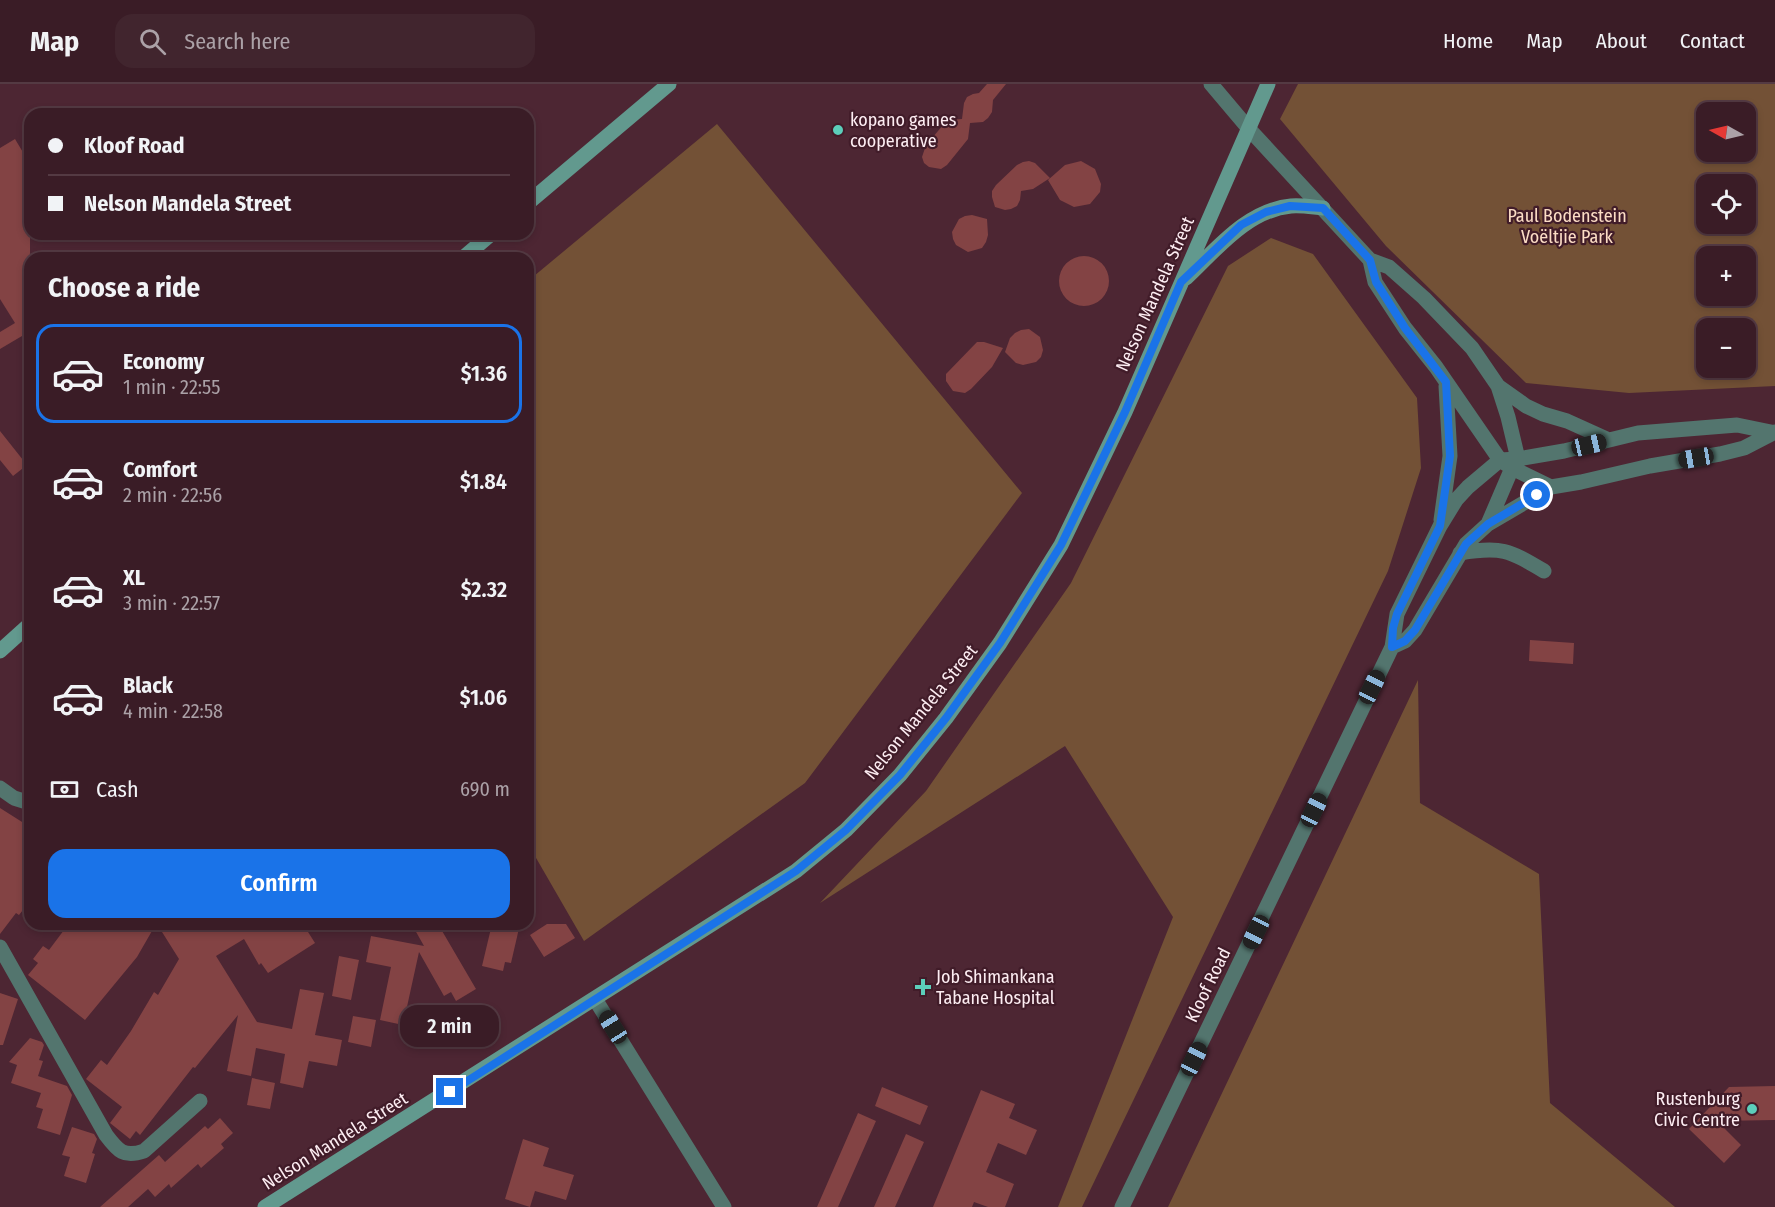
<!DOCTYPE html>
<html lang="en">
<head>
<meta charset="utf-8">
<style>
	body { margin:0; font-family:"Fira Sans Condensed",sans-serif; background:#41252e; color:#f1f3f6; height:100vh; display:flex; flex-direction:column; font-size:22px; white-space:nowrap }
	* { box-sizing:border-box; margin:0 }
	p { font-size:20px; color:#aba1a7 }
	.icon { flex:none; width:33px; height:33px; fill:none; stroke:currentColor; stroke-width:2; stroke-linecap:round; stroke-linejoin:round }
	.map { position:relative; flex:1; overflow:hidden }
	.sheet { position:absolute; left:24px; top:168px; width:510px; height:678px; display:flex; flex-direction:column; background:#3a1c26; border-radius:18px; box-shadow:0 3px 9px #0003,0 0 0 2px #543a43 }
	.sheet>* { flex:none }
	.hud { position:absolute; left:24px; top:24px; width:510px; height:132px; border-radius:18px; box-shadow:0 3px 9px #0003,0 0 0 2px #543a43; display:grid; align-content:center; height:132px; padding:0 24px; background:#3a1c26 }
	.needle { width:39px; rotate:278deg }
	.fabs { position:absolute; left:1696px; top:18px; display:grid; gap:12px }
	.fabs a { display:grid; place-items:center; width:60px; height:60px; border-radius:12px; background:#3a1c26; box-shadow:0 3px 9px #0003,0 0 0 2px #543a43; font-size:30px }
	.end { position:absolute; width:27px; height:27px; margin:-14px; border:8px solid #1a73e8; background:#fff; box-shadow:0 0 0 3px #fff }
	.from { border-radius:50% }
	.bubble { position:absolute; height:42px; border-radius:18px; background:#3a1c26; box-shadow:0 3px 9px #0003,0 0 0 2px #543a43; font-size:20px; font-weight:600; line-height:42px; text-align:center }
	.car { position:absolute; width:18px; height:36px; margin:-18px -9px; border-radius:8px; box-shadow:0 0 4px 2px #0007; background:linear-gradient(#222 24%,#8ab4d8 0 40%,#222 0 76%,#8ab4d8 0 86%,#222 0) }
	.hud b { display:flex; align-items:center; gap:21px; height:57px; font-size:22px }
	.hud b+b { border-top:2px solid #543a43 }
	.hud i { width:15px; height:15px; background:#f1f3f6 }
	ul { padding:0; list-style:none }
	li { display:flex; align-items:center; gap:18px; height:99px; margin:0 12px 9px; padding:0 12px; border:3px solid transparent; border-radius:18px }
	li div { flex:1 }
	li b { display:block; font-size:22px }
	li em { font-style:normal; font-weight:600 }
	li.selected { border-color:#1a73e8 }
	li>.icon { width:54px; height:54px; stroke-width:1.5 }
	h2 { padding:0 24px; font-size:27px; line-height:72px }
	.pay { display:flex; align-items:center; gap:15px; height:66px; padding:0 24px; font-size:22px }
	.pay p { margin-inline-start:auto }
	.primary-button { display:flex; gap:12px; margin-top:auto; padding:12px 24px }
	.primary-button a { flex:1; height:69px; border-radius:18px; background:#1a73e8; color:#fff; font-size:24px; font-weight:600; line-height:69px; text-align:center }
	header { display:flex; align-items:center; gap:36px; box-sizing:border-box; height:84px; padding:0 30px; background:#3a1c26; border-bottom:2px solid #543a43 }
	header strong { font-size:28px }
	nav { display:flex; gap:33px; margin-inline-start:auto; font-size:21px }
	.search { width:420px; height:54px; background:#41252e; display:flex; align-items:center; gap:15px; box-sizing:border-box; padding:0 21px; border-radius:18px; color:#aba1a7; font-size:22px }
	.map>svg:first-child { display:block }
	.green { fill:#735136; fill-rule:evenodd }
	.building { fill:#834344 }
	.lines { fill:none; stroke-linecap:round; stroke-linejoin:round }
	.minor { stroke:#53756e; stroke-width:15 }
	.tertiary { stroke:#53756e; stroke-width:15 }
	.secondary { stroke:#62998e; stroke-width:15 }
	.route { stroke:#1a73e8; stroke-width:8 }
	.poi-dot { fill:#5cceba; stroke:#411c29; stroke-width:2 }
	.labels { text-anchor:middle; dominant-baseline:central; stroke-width:4.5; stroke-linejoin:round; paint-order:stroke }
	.poi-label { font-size:18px; fill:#fdedf2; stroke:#411c29; text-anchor:start }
	.park-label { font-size:18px; fill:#fcddc5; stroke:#411c29 }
	.street-label { font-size:18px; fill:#fdedf2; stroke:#411c29 }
</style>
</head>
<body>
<header>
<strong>Map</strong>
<div class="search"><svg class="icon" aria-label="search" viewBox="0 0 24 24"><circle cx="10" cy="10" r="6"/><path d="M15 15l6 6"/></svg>Search here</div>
<nav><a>Home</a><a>Map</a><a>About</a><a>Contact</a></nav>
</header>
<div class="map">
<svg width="1775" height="1123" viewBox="0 0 1775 1123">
	<rect width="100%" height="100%" fill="#4d2633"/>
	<path class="green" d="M 1298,0 L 1775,0 L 1775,302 L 1629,309 L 1526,299 L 1386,162 L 1280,35 ZM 1707,28 L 1746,28 L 1746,68 L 1707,68 ZM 1707,100 L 1746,100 L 1746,140 L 1707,140 ZM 1707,172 L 1746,172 L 1746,212 L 1707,212 ZM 1707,244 L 1746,244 L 1746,284 L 1707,284 Z
		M 717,40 L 1022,409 L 805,699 L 584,857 L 528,760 L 528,197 Z
		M 1271,154 L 1313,170 L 1417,314 L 1421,384 L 1388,487 L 1082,1123 L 1058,1123 L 1173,833 L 1065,662 L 820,819 L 926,707 L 1071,499 L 1228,182 Z
		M 1418,596 L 1420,719 L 1539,790 L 1550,1019 L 1675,1123 L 1168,1123 Z"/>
	<path class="building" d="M 987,0 L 1006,0 L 993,16 L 992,28 L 988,34 L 983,38 L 970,39 L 968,55 L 947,81 L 941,85 L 929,83 L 924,79 L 922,73 L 926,61 L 944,40 L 949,36 L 962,35 L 964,19 L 967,13 L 973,10 L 979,9 Z
		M 15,55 L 30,80 L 30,266 L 22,252 L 0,265 L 0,248 L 15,239 L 0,215 L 0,64 Z
		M 1029,77 L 1035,79 L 1050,94 L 1033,105 L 1021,107 L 1020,116 L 1017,122 L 1011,125 L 1005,126 L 995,123 L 992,113 L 992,107 L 996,101 L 1017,81 L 1023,78 Z
		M 1081,77 L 1095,85 L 1101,100 L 1100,108 L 1090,120 L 1074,123 L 1060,116 L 1048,96 L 1065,81 Z
		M 972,131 L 987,135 L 988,151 L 986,158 L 982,164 L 968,168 L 956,161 L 953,155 L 952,148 L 959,135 L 965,132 Z
		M1059 197a25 25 0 1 1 50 0a25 25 0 1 1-50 0Z
		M 1029,245 L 1040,253 L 1043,266 L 1041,273 L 1036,278 L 1023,281 L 1016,279 L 1005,268 L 1010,254 L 1015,249 L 1021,246 Z
		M 977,258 L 984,258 L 1003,264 L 992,283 L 971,305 L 965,309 L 953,307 L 946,297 L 946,290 Z
		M 0,347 L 27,381 L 13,392 L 0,376 Z
		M 1530,556 L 1574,559 L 1573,580 L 1529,577 Z
		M 0,724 L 30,743 L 30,817 L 19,831 L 16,829 L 0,850 Z
		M 71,840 L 156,840 L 137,873 L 85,936 L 28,891 L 38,879 L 33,875 L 43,862 L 49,866 L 64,846 L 67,848 Z
		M 157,840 L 280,840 L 284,847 L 295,840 L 303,840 L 315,859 L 268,889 L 261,879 L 259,881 L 244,855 L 216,872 L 257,938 L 292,945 L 300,905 L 324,909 L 315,951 L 342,956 L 337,982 L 309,977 L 303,1004 L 280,999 L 285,970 L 256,964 L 251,992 L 227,987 L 238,931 L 195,984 L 193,983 L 140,1051 L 136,1047 L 130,1055 L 110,1039 L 122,1023 L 86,995 L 101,976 L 107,981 L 131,947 L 154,908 L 158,911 L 179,875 Z
		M 425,840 L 438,840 L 476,905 L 456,917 L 451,908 L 444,912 L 419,868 L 403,941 L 380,936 L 391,883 L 366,878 L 371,852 L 424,862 L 415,846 Z
		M 492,840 L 520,840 L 511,879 L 505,878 L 503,887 L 482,882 Z
		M 547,840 L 566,840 L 575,854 L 544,873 L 530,851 Z
		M 339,872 L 359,876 L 351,916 L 332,912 Z
		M 0,909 L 18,915 L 3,961 L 0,961 Z
		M 353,932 L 376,936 L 371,963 L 348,958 Z
		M 30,954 L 42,958 L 44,961 L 39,976 L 43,977 L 38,992 L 67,1002 L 72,1011 L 60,1051 L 37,1044 L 43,1025 L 36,1023 L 41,1009 L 11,999 L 17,981 L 9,978 Z
		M 252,994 L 275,999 L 270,1025 L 247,1021 Z
		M 1775,1002 L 1775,1036 L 1717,1037 L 1741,1061 L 1724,1079 L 1689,1045 L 1729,1003 Z
		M 882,1003 L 928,1022 L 920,1041 L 875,1022 Z
		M 981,1006 L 1015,1020 L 1009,1034 L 1037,1046 L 1026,1071 L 998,1059 L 986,1088 L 1014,1100 L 1005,1123 L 988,1123 L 974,1118 L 972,1123 L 933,1123 Z
		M 858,1029 L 876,1037 L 838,1123 L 817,1123 Z
		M 220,1034 L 233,1049 L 221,1060 L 224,1064 L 201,1084 L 198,1080 L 171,1104 L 169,1100 L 155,1113 L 148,1105 L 128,1123 L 100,1123 L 159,1071 L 165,1078 L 205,1042 L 208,1045 Z
		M 72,1043 L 94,1050 L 97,1055 L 92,1069 L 95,1070 L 86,1099 L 64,1092 L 70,1073 L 62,1071 Z
		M 906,1050 L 924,1058 L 895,1123 L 874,1123 Z
		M 523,1055 L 549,1064 L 543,1082 L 574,1091 L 566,1116 L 535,1107 L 530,1123 L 505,1115 Z"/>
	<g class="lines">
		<path class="minor" d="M 0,704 L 14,714 L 30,719
			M 0,863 L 106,1051 C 118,1067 124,1074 144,1067 L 200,1017
			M 595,915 L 724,1123"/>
		<path class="tertiary" d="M 1211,0 L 1249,45 L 1370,176 L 1389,183 L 1424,214 L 1472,264 L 1498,302 L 1508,333 L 1518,375 L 1512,384 L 1488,440
			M 1370,176 L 1375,198 L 1405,244 L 1436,283 L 1500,376 L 1512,384 L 1551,403
			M 1498,302 L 1526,322 L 1543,330 L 1567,337 L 1609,356
			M 1441,436 L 1450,372 L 1446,302
			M 1460,469 C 1501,462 1509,466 1544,487
			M 1392,563 L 1397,530 L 1440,442 L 1456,416 L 1468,403 L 1500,376 L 1518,375 L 1564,367 L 1638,349 L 1737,341 L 1771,348
			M 1122,1123 L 1392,563 L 1405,557 L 1415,546 L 1466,460 L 1488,440 L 1551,403 L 1581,398 L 1650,382 L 1720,370 L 1744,364 L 1775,348"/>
		<path class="secondary" d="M 528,119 L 669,0
			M 463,174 L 491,150
			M 1186,194 C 1216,166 1247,126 1291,122 C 1301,121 1312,123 1323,124
			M 0,567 L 30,540
			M 265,1123 L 796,787 L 846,746 L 900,691 L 946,634 L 1000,559 L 1061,461 L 1125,328 L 1268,0"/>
	</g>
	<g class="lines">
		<path class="route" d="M 450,1008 L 796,787 L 846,746 L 900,691 L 946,634 L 1000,559 L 1061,461 L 1125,328 L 1181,198 L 1241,141 L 1266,128 L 1290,122 L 1323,124 L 1370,176 L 1376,198 L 1405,244 L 1446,298 L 1450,372 L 1440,442 L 1397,530 L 1393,544 L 1392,563 L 1405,557 L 1415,546 L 1466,460 L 1488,440 L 1537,411"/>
	</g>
	<g class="poi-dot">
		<circle cx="838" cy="46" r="6"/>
		<path d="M920 894h6v6h6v6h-6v6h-6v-6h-6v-6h6z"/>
		<circle cx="1752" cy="1025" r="6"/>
	</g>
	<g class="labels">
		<g class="poi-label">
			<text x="850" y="36">kopano games<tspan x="850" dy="21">cooperative</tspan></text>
			<text x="936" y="893">Job Shimankana<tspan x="936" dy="21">Tabane Hospital</tspan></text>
			<text x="1740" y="1015" text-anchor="end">Rustenburg<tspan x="1740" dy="21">Civic Centre</tspan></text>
		</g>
		<g class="park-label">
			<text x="1567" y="132">Paul Bodenstein<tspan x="1567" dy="21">Voëltjie Park</tspan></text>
		</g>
		<g class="street-label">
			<text transform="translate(1155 210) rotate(-66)">Nelson Mandela Street</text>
			<text transform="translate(921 628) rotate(-51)">Nelson Mandela Street</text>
			<text transform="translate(1208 901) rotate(-64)">Kloof Road</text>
			<text transform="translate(335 1057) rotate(-32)">Nelson Mandela Street</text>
		</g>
	</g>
</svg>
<div class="fabs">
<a><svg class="needle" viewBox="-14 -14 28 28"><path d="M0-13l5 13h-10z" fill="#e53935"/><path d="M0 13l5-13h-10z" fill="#aba1a7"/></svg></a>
<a><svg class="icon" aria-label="locate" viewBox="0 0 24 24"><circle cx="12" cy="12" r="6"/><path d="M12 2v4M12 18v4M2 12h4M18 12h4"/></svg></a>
<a>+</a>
<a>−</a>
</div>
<i class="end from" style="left:1537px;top:411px"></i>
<i class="end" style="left:450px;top:1008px"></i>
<div class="bubble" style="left:400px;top:921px;width:99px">2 min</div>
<i class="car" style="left:1589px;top:361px;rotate:77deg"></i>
<i class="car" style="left:1696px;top:374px;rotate:260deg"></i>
<i class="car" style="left:1372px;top:603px;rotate:26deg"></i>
<i class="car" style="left:1314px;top:726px;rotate:26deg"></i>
<i class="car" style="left:1256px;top:848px;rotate:206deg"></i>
<i class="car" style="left:613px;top:943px;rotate:328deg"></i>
<i class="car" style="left:1194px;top:975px;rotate:26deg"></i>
<div class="hud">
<b><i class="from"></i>Kloof Road</b>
<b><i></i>Nelson Mandela Street</b>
</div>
<section class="sheet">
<h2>Choose a ride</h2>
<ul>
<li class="selected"><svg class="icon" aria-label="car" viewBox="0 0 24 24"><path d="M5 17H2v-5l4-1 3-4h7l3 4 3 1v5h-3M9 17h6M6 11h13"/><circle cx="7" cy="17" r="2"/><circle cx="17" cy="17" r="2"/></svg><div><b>Economy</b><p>1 min · 22:55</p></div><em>$1.36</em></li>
<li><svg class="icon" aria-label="car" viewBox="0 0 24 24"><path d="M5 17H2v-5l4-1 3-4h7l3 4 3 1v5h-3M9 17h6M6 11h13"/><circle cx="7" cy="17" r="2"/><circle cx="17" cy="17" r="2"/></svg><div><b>Comfort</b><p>2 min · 22:56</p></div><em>$1.84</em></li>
<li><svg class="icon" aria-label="car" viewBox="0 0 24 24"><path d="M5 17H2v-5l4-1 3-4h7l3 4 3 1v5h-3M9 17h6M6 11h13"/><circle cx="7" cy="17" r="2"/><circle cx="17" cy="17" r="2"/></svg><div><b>XL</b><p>3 min · 22:57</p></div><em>$2.32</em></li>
<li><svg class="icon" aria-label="car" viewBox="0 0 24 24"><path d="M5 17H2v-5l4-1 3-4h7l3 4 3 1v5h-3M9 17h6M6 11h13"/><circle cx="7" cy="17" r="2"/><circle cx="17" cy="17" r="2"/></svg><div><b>Black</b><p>4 min · 22:58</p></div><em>$1.06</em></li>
</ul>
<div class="pay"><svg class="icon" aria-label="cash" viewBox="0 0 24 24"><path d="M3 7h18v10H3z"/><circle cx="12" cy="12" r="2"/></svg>Cash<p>690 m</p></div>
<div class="primary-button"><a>Confirm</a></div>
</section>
</div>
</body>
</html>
